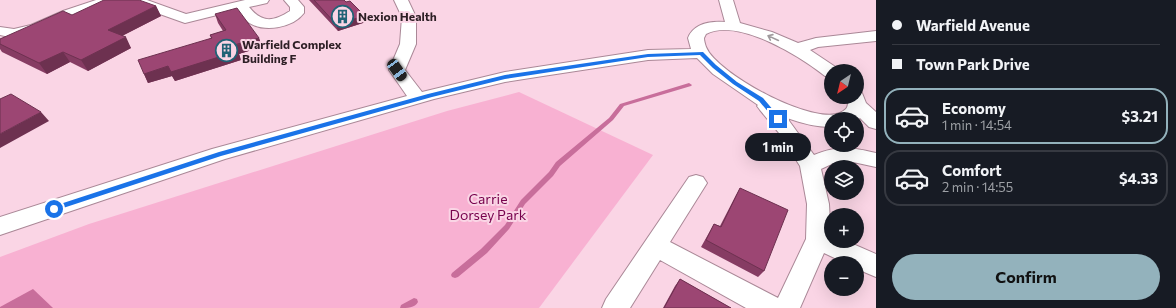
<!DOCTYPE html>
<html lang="en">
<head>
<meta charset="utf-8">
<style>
	body { margin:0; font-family:Commissioner,sans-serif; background:#242831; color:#f1f3f6; height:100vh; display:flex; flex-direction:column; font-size:15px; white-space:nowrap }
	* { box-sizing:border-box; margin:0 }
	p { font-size:13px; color:#9ea1a6 }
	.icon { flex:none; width:22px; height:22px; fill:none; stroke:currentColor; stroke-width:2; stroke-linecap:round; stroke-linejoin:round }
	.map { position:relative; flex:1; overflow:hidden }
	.panel { display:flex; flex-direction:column; background:#171b24; width:300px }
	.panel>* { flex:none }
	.banner { display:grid; align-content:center; height:88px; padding:0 16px; background:#171b24 }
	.needle { width:26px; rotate:215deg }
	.buttons { position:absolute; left:824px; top:64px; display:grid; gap:8px }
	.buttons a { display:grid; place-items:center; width:40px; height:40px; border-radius:50%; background:#171b24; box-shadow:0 4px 16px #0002; font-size:20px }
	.end { position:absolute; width:18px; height:18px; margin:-9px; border:5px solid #1a73e8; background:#fff; box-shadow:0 0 0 2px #fff }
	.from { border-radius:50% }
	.bubble { position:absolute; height:28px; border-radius:14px; background:#171b24; box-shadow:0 4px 16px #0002; font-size:13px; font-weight:700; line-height:28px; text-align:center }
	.car { position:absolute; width:12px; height:24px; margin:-12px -6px; border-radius:5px; box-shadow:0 0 3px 1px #0007; background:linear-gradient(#222 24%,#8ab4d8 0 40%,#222 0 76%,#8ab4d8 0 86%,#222 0) }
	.banner b { display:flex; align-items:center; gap:14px; height:38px; font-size:15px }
	.banner b+b { border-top:1px solid #363941 }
	.banner i { width:10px; height:10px; background:#f1f3f6 }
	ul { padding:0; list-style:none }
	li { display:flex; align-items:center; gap:12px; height:56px; margin:0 8px 6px; padding:0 8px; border:2px solid #363941; border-radius:16px }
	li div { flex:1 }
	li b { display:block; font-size:15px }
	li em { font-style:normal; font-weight:700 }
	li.selected { border-color:#93b2bc }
	li>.icon { width:36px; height:36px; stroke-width:1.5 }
	.button { display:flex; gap:8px; margin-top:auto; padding:8px 16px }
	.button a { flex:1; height:46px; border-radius:24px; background:#93b2bc; color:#111; font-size:16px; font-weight:700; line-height:46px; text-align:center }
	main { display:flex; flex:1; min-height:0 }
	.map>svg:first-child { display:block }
	.green { fill:#f8b1d2 }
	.water { fill:#c86e9b }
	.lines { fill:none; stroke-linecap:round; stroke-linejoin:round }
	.stream { fill:#c86e9b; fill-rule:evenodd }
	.minor-casing { stroke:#aa8897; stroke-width:2 }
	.minor { fill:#fff; fill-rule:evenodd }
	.wall { fill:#863c63 }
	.shaded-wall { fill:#6d3150 }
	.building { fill:#9c4673; stroke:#6d3150 }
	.oneway { stroke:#a09a9d }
	.route { fill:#1a73e8 }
	.labels { text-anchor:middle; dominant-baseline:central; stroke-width:4; stroke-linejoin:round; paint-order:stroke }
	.far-poi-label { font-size:12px; font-weight:bold; fill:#2d1f25; stroke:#fad5e5; text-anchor:start }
	.park-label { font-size:14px; fill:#77024d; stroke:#fad5e5 }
</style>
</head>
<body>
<main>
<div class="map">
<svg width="876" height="308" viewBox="0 0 876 308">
	<rect width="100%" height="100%" fill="#fad5e5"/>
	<path class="green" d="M 519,92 L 653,155 L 539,308 L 0,308 L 0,257 L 89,224 L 447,111 Z"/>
	<path class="water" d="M 33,289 L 53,308 L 0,308 L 0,307 Z"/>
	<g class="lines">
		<path class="stream" d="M 689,83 L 692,85 L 691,86 L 624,106 L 613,120 L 560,166 L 553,176 L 525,204 L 509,229 L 487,253 L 458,277 L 455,278 L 452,277 L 451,275 L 452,273 L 481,249 L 505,225 L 521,200 L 549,172 L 556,162 L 609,118 L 620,104 Z
			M 414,298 L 417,299 L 418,302 C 415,308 407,308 400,308 L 401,305 Z"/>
		<defs>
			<path id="minor" d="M 96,0 L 116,0 L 114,3 L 73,17 L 41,31 L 14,38 L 0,35 L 0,27 L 14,29 L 31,25 L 63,11 Z
				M 127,0 L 147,0 L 186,14 L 245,0 L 269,0 L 267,3 L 249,7 C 262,23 273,22 290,11 L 290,7 L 284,0 L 298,0 L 304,7 L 304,13 C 293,28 263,33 248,22 C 244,19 241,14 237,10 L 185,23 L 129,3 Z
				M 394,0 L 408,0 L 416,17 L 416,44 L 405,70 L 422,92 L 505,72 L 648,50 L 691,49 L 688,38 C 694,23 711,21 725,22 L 719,0 L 733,0 L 740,23 L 772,32 L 798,43 L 816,38 L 876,31 L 876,41 L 818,47 L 810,50 L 837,68 L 839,71 L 831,71 L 831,77 L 825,76 C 801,57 738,17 706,34 L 704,38 C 704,41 705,44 706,47 C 717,74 812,125 840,113 C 848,109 849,106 847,97 L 857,97 L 857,92 L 862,93 L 866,103 L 876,112 L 876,129 L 869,127 L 860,118 L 857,120 L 831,119 L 831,127 C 816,127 801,123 787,118 L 814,155 C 839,145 850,147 876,153 L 876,167 L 853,162 L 836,162 L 821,169 L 829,204 L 831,241 L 846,241 L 876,254 L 876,277 L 857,269 L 857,263 L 845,263 L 824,253 L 800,308 L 746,308 L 660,260 L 630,308 L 602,308 L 606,299 L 689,177 L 696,175 L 703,177 L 707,183 L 670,242 L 778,298 L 806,239 L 807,204 L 800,166 L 779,133 L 760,110 L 757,106 L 758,105 L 713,74 L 697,58 L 648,60 L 543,76 L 505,82 L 434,99 L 225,159 L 0,235 L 0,217 L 212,149 L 407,96 L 389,70 L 400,44 L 402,17 Z"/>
		</defs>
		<use href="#minor" class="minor-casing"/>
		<use href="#minor" class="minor"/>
	</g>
	<path class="wall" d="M 309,0 L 344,0 L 365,16 L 366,22 L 338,31 Z
		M 156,6 L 161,16 L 122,36 L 131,48 L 88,71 L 70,62 L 47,74 L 2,52 L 0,49 L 0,39 L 72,15 Z
		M 215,14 L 259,38 L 262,47 L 239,54 L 241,60 L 175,81 L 172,76 L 148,83 L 144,74 L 211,38 L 210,35 L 223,31 L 218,23 Z
		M 740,188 L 764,271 L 758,277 L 701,247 L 710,231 L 714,224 L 720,226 L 736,195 Z
		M 680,279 L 731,308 L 663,308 L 675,286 Z"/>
	<path class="shaded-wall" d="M 156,6 L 161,16 L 114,40 L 108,30 Z
		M 365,16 L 366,22 L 338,31 L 336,24 Z
		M 126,37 L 131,48 L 88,71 L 81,60 Z
		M 259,38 L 262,47 L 239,54 L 241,60 L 175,81 L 172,76 L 148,83 L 144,74 Z
		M 63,52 L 70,62 L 47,74 L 39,63 Z
		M 41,112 L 49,121 L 0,148 L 0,134 Z"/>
	<path class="building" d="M 104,0 L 139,0 L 156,6 L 108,30 L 126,37 L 81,60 L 63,52 L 39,63 L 0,44 L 0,39 L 63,11 L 72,15 Z
		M 314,0 L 344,0 L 346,2 L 350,1 L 365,16 L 336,24 Z
		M 237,8 L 259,38 L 234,45 L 238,51 L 171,72 L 168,66 L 144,74 L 138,60 L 212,38 L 210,35 L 226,30 L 215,14 Z
		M 11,94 L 41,112 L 0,134 L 0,99 Z
		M 740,188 L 788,210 L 764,271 L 706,240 L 714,224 L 721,227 Z
		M 680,279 L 731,308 L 664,308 Z"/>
	<defs><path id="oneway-shaft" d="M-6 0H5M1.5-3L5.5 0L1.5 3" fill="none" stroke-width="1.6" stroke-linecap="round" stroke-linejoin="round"/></defs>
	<use class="oneway" href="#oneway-shaft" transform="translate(773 38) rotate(-155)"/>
	<path class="route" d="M 703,52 L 716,65 L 737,82 L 763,98 L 780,118 L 780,121 L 776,121 L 759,101 L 733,84 L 713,68 L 700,55 L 648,57 L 505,79 L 432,97 L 221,156 L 54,211 L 50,209 L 51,207 L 219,152 L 428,94 L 505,75 L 648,54 Z"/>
	<defs>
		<symbol id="building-ring" viewBox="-11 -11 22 22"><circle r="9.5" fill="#fad5e5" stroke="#216276" stroke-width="1.5"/><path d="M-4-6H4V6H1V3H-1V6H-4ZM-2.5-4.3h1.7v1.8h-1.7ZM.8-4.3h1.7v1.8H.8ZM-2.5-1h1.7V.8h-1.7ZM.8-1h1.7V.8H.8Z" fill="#216276"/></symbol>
	</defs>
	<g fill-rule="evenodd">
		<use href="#building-ring" x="330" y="4" width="25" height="25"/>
		<use href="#building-ring" x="214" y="38" width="25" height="25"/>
	</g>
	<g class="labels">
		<g class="far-poi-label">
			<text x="358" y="16">Nexion Health</text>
			<text x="242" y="44">Warfield Complex<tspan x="242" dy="14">Building F</tspan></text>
		</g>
		<g class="park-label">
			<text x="488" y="198">Carrie<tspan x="488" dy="16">Dorsey Park</tspan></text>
		</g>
	</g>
</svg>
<div class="buttons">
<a><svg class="needle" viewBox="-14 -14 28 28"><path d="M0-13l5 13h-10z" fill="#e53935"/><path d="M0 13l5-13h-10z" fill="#9ea1a6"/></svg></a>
<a><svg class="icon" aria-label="locate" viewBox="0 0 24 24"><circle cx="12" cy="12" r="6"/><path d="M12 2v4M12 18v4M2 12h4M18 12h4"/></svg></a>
<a><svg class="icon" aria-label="layers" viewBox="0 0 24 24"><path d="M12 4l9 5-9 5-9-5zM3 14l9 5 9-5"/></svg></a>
<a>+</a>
<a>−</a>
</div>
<i class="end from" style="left:54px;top:209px"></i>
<i class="end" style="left:778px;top:119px"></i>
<div class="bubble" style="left:745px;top:133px;width:66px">1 min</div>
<i class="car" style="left:397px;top:70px;rotate:144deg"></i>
</div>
<section class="panel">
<div class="banner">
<b><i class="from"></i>Warfield Avenue</b>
<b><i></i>Town Park Drive</b>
</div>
<ul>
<li class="selected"><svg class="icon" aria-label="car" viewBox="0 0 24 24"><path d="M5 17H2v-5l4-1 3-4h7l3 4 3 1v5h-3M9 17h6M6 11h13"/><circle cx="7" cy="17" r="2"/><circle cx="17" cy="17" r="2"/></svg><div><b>Economy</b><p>1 min · 14:54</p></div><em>$3.21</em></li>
<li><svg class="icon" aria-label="car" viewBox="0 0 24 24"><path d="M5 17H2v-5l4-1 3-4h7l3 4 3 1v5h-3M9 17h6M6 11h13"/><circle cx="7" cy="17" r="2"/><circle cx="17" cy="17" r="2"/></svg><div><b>Comfort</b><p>2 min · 14:55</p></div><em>$4.33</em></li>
</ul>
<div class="button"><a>Confirm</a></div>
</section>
</main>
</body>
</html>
